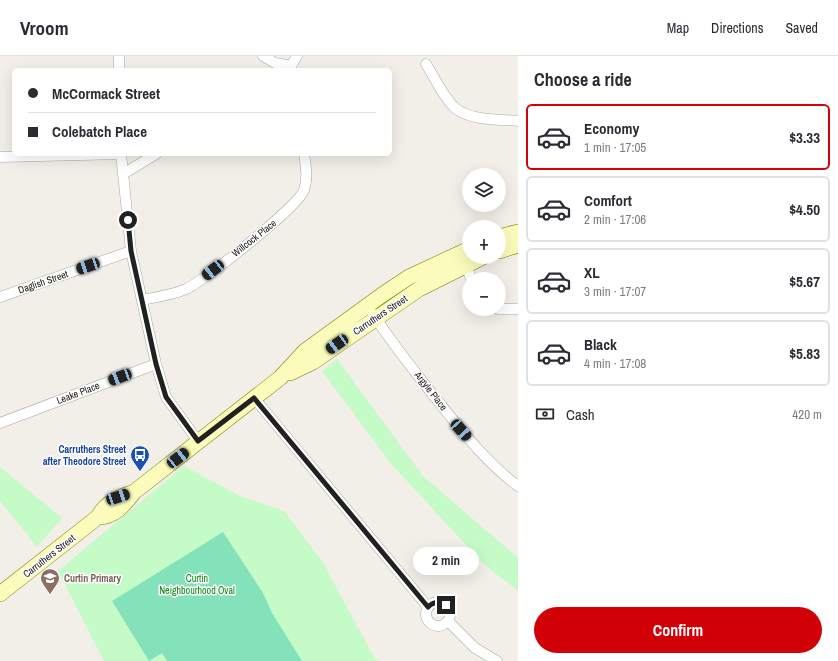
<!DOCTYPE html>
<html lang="en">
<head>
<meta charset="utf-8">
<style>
	body { margin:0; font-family:"Archivo Narrow",sans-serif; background:#f2f2f3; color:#2b2b33; height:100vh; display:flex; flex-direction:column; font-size:15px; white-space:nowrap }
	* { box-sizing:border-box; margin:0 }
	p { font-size:13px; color:#7c7c81 }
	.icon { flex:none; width:22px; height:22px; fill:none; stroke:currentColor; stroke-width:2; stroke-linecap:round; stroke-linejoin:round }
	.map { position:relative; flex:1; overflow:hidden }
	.sheet { display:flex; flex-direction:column; background:#fff; width:320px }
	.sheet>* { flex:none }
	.hud { position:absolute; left:12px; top:12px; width:380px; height:88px; border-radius:6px; box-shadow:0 4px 16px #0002; display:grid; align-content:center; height:88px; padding:0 16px; background:#fff }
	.tools { position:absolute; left:462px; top:112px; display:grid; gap:8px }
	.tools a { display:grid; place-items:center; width:44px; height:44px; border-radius:50%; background:#fff; box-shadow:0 4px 16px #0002; font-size:20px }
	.end { position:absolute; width:18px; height:18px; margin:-9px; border:5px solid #212121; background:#fff; box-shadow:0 0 0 2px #fff }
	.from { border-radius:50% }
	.bubble { position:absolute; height:28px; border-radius:14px; background:#fff; box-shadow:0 4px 16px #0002; font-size:13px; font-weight:700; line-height:28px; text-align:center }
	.car { position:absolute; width:12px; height:24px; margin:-12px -6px; border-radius:5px; box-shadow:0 0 3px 1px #0007; background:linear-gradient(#222 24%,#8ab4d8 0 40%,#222 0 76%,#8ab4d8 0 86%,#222 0) }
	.hud b { display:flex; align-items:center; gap:14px; height:38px; font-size:15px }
	.hud b+b { border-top:1px solid #e1e1e2 }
	.hud i { width:10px; height:10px; background:#2b2b33 }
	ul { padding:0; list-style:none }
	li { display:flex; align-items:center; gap:12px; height:66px; margin:0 8px 6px; padding:0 8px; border:2px solid #e1e1e2; border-radius:6px }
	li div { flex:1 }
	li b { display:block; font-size:15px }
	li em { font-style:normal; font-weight:700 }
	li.on { border-color:#d20007 }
	li>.icon { width:36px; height:36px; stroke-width:1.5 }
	h2 { padding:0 16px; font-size:18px; line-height:48px }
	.pay { display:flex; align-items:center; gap:10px; height:44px; padding:0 16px; font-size:15px }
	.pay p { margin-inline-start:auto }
	.primary-button { display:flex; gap:8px; margin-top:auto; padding:8px 16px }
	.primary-button a { flex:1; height:46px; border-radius:24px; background:#d20007; color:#fff; font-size:16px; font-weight:700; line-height:46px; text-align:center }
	header { display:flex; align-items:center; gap:24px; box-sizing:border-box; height:56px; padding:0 20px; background:#fff; border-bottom:1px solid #e1e1e2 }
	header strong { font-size:19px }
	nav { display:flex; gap:22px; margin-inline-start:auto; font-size:14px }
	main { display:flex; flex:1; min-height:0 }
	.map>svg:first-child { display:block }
	.park { fill:#c5fbc7 }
	.pitch { fill:#84e2bb }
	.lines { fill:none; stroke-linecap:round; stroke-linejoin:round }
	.minor-casing { stroke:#a8a8a8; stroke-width:11 }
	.secondary-casing { stroke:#767f01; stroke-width:16 }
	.minor { stroke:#fff; stroke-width:10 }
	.secondary { stroke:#fbfcbb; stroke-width:15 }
	.route { stroke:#212121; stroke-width:5 }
	.labels { text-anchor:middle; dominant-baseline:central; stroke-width:3; stroke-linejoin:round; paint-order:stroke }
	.street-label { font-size:10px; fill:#212121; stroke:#fff }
	.transit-label { font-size:10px; font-weight:bold; fill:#164399; stroke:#fff; text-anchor:end }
	.education-label { font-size:10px; font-weight:bold; fill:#785e54; stroke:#fff; text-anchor:start }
	.park-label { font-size:10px; fill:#08860e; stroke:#fff }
</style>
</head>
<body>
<header>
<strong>Vroom</strong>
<nav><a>Map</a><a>Directions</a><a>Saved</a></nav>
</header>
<main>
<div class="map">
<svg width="518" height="605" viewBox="0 0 518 605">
	<rect width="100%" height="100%" fill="#f2eee8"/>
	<path class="park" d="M 337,303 L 423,420 L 518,502 L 518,535 L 484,508 L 392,409 L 322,315 Z
		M 184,410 L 240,440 L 284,455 L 322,505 L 374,601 L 379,605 L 104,605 L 58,515 Z
		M 0,411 L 62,462 L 37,491 L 0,445 Z"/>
	<path class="pitch" d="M 223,476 L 263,537 L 272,557 L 302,605 L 167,605 L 162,597 L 149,605 L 112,545 Z"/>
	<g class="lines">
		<defs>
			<path id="minor" d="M 119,0 L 119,14
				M 263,0 L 275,7 L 291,10
				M 426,8 C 435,22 443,41 455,52 C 471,65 498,63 518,65
				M 291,14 L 291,10 L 297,0
				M 121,98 L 131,195 L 156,308 L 166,341 L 198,385
				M 0,101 L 121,98
				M 123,118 L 156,98
				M 464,203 L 471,223
				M 0,241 L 131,195
				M 142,244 C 156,241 173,239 186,233 C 204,225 299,150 304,134 C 308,123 306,110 304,98
				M 498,253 L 518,253
				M 373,258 C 391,286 413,313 433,339 C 459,371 485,406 518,430
				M 254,342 L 428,551
				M 0,367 L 156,308
				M426 558a12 12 0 1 1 24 0a12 12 0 1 1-24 0Z
				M 448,565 L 475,592 L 497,605"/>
			<path id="secondary" d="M 499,181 L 518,176
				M 499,195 L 518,189
				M 290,317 L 313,306 L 419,233 L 483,201
				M 98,461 C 115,461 124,449 134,436 L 280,322 L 305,295 L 382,239 L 409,221 L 469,193
				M 0,538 L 98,461 C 105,447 119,441 134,436"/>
		</defs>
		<use href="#minor" class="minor-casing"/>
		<use href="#secondary" class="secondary-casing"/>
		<use href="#minor" class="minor"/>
		<use href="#secondary" class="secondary"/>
	</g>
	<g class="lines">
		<path class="route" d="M 128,164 L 131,195 L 156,308 L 166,341 L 198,385 L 254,342 L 428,551 C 433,546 439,545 446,549"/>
	</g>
	<defs>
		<symbol id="bus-pin" viewBox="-11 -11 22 30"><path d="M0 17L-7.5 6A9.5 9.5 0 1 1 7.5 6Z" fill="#1a4fb4" stroke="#fff"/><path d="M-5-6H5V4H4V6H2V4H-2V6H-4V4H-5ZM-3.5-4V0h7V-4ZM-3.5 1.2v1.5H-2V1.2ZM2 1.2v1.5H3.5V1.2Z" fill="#fff"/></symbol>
		<symbol id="school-pin" viewBox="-11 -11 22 30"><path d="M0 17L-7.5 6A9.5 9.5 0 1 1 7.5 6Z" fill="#8d6e63" stroke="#fff"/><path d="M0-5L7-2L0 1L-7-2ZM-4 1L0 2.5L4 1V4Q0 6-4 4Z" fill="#fff"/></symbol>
	</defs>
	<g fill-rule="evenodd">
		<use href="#bus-pin" x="129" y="388" width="22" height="30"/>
		<use href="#school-pin" x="39" y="511" width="22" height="30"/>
	</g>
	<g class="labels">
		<g class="street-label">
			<text transform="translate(254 182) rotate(-38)">Willcock Place</text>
			<text transform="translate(43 226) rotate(-19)">Daglish Street</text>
			<text transform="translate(380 259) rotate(-34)">Carruthers Street</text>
			<text transform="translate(431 335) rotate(52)">Argyle Place</text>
			<text transform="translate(78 337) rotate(-21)">Leake Place</text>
			<text transform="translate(49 500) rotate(-38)">Carruthers Street</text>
		</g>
		<g class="transit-label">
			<text x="126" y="393">Carruthers Street<tspan x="126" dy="12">after Theodore Street</tspan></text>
		</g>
		<g class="education-label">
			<text x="64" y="522">Curtin Primary</text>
		</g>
		<g class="park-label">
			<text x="197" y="522">Curtin<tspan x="197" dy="12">Neighbourhood Oval</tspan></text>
		</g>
	</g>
</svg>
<div class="tools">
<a><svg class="icon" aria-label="layers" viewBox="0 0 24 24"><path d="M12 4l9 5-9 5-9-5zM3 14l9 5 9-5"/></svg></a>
<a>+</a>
<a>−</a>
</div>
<i class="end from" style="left:128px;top:164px"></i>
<i class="end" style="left:446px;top:549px"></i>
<div class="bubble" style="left:413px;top:491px;width:66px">2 min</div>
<i class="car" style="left:88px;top:210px;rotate:251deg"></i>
<i class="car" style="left:213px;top:214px;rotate:232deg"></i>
<i class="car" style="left:337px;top:288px;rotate:235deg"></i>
<i class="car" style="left:120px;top:321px;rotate:249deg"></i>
<i class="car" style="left:461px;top:374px;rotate:138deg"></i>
<i class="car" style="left:178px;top:402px;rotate:52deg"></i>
<i class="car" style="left:118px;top:441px;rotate:72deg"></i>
<div class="hud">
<b><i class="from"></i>McCormack Street</b>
<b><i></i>Colebatch Place</b>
</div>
</div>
<section class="sheet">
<h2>Choose a ride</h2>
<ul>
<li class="on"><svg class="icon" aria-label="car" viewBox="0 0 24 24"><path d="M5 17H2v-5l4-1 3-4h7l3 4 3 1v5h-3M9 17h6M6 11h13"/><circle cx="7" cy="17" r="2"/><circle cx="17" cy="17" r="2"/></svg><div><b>Economy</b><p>1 min · 17:05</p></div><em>$3.33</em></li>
<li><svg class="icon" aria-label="car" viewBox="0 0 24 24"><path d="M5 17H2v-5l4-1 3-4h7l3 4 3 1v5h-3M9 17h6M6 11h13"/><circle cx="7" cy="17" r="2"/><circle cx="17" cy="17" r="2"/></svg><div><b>Comfort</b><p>2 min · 17:06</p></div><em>$4.50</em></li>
<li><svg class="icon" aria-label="car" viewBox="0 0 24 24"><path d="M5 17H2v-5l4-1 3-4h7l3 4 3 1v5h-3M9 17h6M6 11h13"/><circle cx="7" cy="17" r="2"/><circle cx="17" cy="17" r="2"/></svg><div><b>XL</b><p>3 min · 17:07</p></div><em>$5.67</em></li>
<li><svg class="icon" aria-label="car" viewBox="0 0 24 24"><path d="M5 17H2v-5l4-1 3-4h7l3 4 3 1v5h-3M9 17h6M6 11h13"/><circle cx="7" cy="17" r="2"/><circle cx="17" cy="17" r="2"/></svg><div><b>Black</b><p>4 min · 17:08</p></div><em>$5.83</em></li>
</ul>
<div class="pay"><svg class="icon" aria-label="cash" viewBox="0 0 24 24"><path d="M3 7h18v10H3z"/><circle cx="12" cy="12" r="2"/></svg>Cash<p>420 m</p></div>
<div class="primary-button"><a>Confirm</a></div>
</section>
</main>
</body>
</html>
